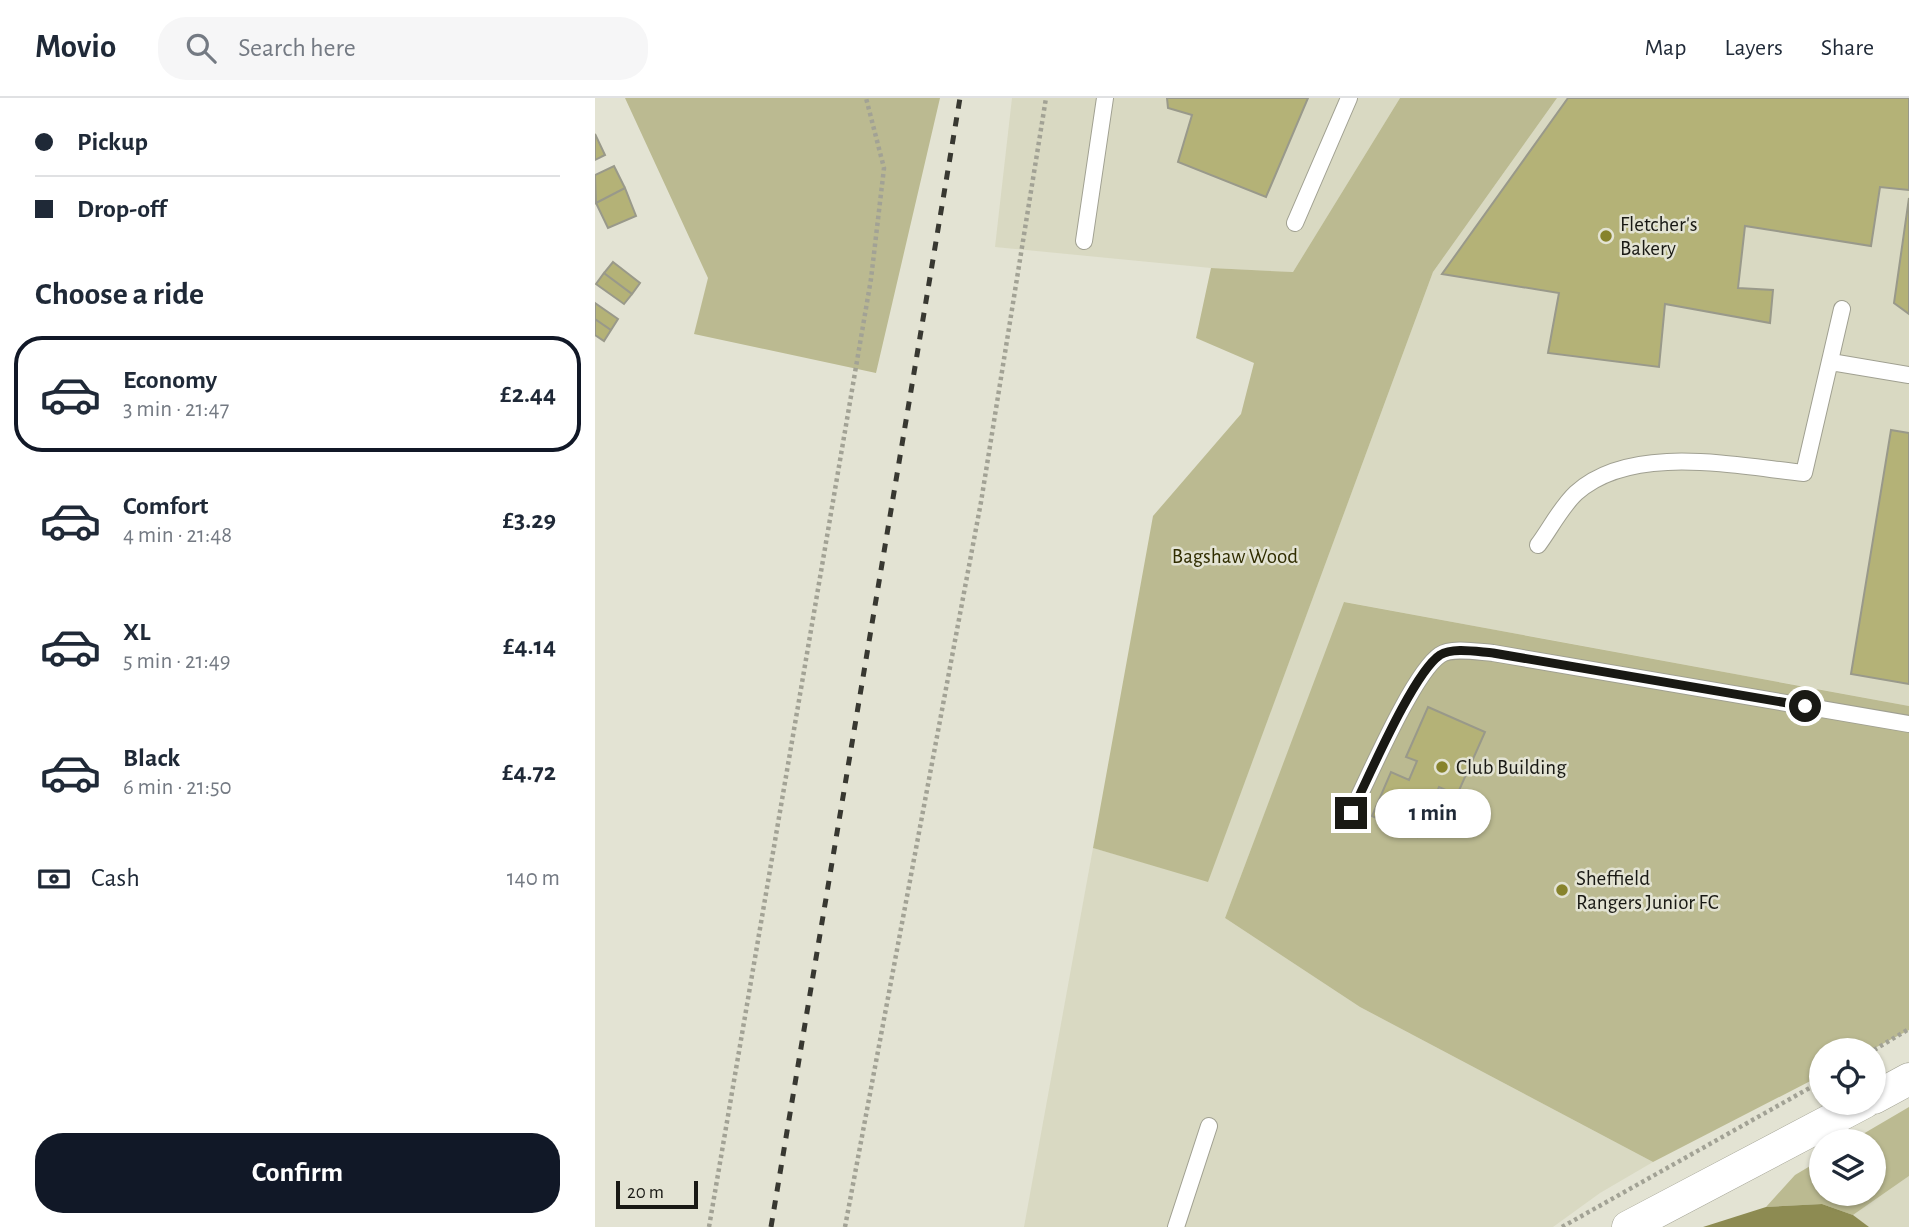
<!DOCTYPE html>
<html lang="en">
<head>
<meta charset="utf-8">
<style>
	body { margin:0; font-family:"Alegreya Sans",sans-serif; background:#f6f6f7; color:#1f2937; height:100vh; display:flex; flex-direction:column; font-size:26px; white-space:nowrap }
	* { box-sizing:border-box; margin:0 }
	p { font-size:23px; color:#747a83 }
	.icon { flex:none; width:38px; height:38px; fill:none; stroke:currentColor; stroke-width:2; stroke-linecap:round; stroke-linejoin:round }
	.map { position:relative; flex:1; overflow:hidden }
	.details { display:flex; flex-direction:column; background:#fff; width:595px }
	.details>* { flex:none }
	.banner { display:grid; align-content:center; height:154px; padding:0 35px; background:#fff }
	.controls { position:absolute; left:1214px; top:940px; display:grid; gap:14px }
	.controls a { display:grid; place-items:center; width:77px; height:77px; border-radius:50%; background:#fff; box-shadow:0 2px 5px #0004; font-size:35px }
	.scale { position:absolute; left:21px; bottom:18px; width:82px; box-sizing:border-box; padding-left:7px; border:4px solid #191914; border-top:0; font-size:19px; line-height:24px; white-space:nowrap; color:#191914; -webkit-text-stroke:5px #e3e3d3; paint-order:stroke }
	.end { position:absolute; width:32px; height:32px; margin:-16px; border:9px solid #191914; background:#fff; box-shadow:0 0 0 4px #fff }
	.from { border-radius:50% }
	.bubble { position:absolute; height:49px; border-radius:24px; background:#fff; box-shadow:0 2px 5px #0004; font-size:23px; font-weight:700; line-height:49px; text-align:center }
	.banner b { display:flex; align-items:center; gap:24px; height:66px; font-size:26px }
	.banner b+b { border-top:2px solid #e0e1e3 }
	.banner i { width:18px; height:18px; background:#1f2937 }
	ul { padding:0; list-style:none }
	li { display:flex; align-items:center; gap:21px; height:116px; margin:0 14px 10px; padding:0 21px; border:4px solid transparent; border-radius:28px }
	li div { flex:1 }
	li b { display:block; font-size:26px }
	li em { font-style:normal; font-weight:700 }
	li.active { border-color:#111827 }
	li>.icon { width:63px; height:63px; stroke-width:1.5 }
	h2 { padding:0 35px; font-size:32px; line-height:84px }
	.pay { display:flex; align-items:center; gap:18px; height:77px; padding:0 35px; font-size:26px }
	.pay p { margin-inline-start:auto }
	.button { display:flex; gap:14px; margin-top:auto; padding:14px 35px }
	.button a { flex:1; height:80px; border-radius:28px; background:#111827; color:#fff; font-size:28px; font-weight:700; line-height:80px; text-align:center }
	header { display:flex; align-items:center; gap:42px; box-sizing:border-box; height:98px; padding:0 35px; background:#fff; border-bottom:2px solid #e0e1e3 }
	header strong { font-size:33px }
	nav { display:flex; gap:38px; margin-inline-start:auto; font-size:24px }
	.search { width:490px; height:63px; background:#f6f6f7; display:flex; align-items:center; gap:18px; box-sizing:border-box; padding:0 24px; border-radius:28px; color:#747a83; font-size:26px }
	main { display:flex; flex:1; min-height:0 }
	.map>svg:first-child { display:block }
	.built { fill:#d9d9c2 }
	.green { fill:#bbba91 }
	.water { fill:#8d8b52 }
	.building { fill:#b4b277; stroke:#99998a; stroke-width:2 }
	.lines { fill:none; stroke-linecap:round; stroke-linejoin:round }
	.lane-casing { stroke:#a0a091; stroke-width:18 }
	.street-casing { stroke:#a0a091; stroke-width:33 }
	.path { stroke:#a2a295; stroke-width:4.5; stroke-dasharray:3.5 3.5; stroke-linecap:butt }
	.lane { stroke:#fff; stroke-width:16 }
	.street { stroke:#fff; stroke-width:32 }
	.rail { stroke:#383831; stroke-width:5; stroke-dasharray:9 9; stroke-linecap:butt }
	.route { stroke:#191914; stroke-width:9 }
	.poi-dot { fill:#87832c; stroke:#e3e3d3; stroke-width:2.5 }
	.labels { text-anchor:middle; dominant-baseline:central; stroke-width:5; stroke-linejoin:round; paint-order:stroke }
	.poi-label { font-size:21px; fill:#191914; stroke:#e3e3d3; text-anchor:start }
	.park-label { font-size:21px; fill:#302d00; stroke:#e3e3d3 }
</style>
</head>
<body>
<header>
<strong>Movio</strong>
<div class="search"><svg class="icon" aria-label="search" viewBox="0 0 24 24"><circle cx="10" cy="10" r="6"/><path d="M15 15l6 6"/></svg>Search here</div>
<nav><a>Map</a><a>Layers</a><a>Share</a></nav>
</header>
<main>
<section class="details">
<div class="banner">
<b><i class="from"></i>Pickup</b>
<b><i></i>Drop-off</b>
</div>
<h2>Choose a ride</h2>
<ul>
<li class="active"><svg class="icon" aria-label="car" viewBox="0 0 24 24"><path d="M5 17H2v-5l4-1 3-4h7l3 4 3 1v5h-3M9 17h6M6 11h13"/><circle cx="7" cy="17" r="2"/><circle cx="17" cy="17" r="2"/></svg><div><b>Economy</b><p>3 min · 21:47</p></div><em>£2.44</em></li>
<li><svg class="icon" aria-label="car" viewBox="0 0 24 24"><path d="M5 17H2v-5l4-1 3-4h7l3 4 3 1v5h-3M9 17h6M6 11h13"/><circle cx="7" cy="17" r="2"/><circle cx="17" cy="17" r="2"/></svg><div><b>Comfort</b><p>4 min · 21:48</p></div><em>£3.29</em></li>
<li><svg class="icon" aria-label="car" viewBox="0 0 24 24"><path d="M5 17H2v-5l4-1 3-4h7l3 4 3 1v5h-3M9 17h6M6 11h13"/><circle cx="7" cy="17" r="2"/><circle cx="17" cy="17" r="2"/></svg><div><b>XL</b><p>5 min · 21:49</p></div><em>£4.14</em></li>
<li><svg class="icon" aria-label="car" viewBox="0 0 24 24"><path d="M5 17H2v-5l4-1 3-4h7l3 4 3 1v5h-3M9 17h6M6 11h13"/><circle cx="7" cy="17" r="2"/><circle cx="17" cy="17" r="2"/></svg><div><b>Black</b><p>6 min · 21:50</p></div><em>£4.72</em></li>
</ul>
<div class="pay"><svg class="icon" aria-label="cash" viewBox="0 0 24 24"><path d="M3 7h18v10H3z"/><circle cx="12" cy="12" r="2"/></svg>Cash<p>140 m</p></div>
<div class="button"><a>Confirm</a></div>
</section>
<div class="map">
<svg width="1314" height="1129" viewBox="0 0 1314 1129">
	<rect width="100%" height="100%" fill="#e3e3d3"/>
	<path class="built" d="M 417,0 L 805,0 L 698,174 L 616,170 L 400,149 Z
		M 962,0 L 1314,0 L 1314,608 L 750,504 L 630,820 L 765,909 L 1058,1064 L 1005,1095 L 958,1129 L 429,1129 L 498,750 L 613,783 L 838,174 Z
		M 1314,1078 L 1314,1129 L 1274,1129 L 1258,1117 Z"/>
	<path class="green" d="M 30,0 L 345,0 L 281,275 L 99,236 L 113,180 Z
		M 805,0 L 962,0 L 838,174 L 613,784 L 498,750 L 558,418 L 646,316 L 659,265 L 601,240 L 616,170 L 698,174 Z
		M 749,504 L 1314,608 L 1314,932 L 1276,952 L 1227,952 L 1227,977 L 1058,1064 L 765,909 L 630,820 Z
		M 1314,1009 L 1314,1078 L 1258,1117 L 1227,1106 L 1171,1109 L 1200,1077 L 1227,1061 L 1227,1096 L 1279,1096 L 1279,1043 L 1256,1043 Z"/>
	<path class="water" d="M 1227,1106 L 1258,1117 L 1274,1129 L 1108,1129 L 1171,1109 Z"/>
	<path class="building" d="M 572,0 L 713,0 L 671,99 L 583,64 L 597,17 L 573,10 Z
		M 973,0 L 1314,0 L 1314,92 L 1285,89 L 1276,148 L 1150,128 L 1143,190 L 1178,192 L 1175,225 L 1070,206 L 1064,269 L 953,255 L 964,195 L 847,176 Z
		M 0,36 L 10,57 L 0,62 Z
		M 19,68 L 30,90 L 1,105 L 0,77 Z
		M 30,90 L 41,118 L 13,130 L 1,105 Z
		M 1314,100 L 1314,216 L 1299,205 Z
		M 18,164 L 45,185 L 37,196 L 9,175 Z
		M 9,175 L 37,196 L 29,206 L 1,186 Z
		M 0,205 L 23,221 L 16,232 L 0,221 Z
		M 0,221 L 16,232 L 9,243 L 0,237 Z
		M 1296,332 L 1314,335 L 1314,586 L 1256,576 Z
		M 833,609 L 890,634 L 862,697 L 844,689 L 822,739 L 777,718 L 796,674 L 814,682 L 822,663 L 811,659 Z"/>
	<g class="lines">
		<defs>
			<path id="lane" d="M 700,125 L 754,0
				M 489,143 L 510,0
				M 1236,264 L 1314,277
				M 943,447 C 955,431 966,409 981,395 C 1036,345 1141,368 1209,375 L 1247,211
				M 756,715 C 773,681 818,575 845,557 C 857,549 883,554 898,555 L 1314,626
				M 581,1129 L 614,1028"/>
			<path id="street" d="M 1279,1000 L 1314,981
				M 1033,1129 L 1270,1004"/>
		</defs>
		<use href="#lane" class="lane-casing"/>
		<use href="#street" class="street-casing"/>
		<path class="path" d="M 1279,952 L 1314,931
			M 114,1129 L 276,181 L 289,70 L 271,0
			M 250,1129 L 386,404 L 451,0
			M 967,1129 L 1227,983"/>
		<use href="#lane" class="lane"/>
		<use href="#street" class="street"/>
		<path class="rail" d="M 176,1129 L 365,0"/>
	</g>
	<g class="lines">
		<path class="route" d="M 756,715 C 773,681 818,575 845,557 C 858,549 883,554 898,555 L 1210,608"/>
	</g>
	<g class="poi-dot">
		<circle cx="1011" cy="138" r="7"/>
		<circle cx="847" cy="669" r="7"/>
		<circle cx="967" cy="792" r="7"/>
	</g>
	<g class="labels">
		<g class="poi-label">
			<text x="1025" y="126">Fletcher's<tspan x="1025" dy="24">Bakery</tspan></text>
			<text x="861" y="669">Club Building</text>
			<text x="981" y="780">Sheffield<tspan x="981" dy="24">Rangers Junior FC</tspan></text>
		</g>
		<g class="park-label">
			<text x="640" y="458">Bagshaw Wood</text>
		</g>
	</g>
</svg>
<div class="controls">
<a><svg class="icon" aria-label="locate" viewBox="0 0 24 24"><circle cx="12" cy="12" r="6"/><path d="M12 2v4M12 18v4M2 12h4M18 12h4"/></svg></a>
<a><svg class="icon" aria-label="layers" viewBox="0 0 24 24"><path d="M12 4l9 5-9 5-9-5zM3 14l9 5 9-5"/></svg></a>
</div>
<div class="scale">20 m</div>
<i class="end from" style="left:1210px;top:608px"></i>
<i class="end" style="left:756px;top:715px"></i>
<div class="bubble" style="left:780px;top:691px;width:116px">1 min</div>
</div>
</main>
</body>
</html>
